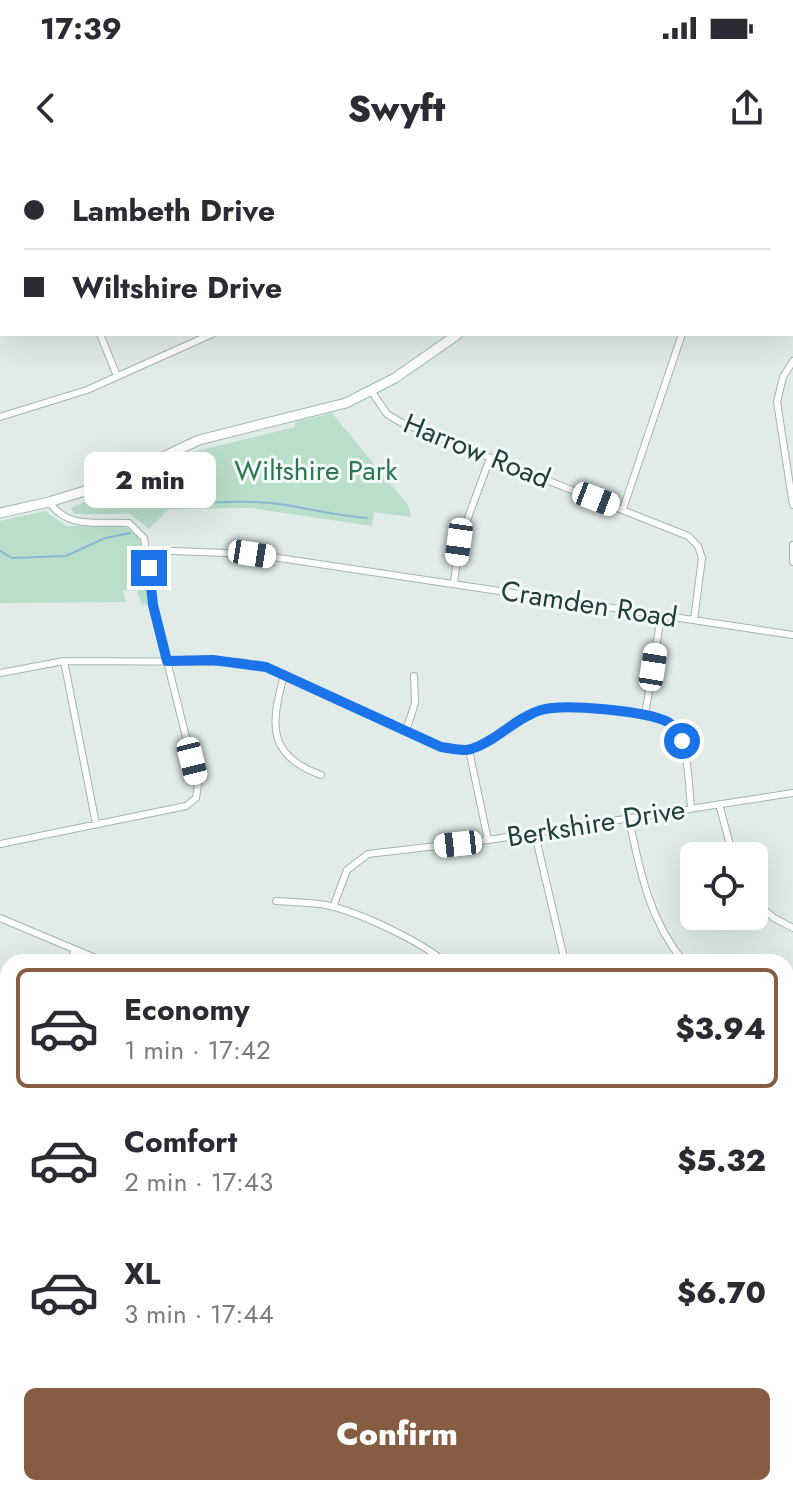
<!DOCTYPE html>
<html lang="en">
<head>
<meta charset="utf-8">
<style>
	body { margin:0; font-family:Jost,sans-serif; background:#f2f2f3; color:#2b2b33; height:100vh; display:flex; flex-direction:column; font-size:30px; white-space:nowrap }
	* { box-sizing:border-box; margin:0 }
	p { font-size:26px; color:#7c7c81 }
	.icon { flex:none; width:44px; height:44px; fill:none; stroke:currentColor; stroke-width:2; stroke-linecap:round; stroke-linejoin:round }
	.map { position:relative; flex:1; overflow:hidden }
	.side { position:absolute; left:0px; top:794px; width:794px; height:542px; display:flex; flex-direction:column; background:#fff; border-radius:24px 24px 0 0; box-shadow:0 8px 32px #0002 }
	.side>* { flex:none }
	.banner { position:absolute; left:0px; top:0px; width:794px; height:176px; box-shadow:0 8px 32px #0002; display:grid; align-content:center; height:176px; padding:0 24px; background:#fff }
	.controls { position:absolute; left:680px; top:682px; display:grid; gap:16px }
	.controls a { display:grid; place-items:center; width:88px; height:88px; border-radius:12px; background:#fff; box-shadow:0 8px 32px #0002; font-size:40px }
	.end { position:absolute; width:36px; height:36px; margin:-18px; border:10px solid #1a73e8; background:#fff; box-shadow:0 0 0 4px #fff }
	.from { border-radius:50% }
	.bubble { position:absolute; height:56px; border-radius:12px; background:#fff; box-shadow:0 8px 32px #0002; font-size:26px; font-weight:800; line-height:56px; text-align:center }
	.car { position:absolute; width:24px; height:48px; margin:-24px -12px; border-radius:10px; box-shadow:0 0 6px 2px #0007; background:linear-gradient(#fff 24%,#345 0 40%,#fff 0 76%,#345 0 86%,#fff 0) }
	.banner b { display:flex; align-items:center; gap:28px; height:76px; font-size:30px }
	.banner b+b { border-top:2px solid #e1e1e2 }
	.banner i { width:20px; height:20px; background:#2b2b33 }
	ul { padding:14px 0 0; list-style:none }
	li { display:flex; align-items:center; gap:24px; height:120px; margin:0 16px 12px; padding:0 8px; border:4px solid transparent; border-radius:12px }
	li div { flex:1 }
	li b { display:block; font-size:30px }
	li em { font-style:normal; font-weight:800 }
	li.selected { border-color:#865d42 }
	li>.icon { width:72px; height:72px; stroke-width:1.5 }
	.action { display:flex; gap:16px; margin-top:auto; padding:16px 24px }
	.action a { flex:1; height:92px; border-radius:12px; background:#865d42; color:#fff; font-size:32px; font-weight:800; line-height:92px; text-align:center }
	.status { display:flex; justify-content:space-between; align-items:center; height:56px; padding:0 40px; background:#fff; direction:ltr }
	.status svg { height:22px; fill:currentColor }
	header { display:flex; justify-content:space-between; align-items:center; height:104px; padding:0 24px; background:#fff; font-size:36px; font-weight:800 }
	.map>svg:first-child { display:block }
	.green { fill:#b9deca }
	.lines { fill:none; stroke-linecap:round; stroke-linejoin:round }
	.stream { stroke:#87b9d3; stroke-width:2 }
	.minor-casing { stroke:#a4b4b1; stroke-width:8 }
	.tertiary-casing { stroke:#a4b4b1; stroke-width:10 }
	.secondary-casing { stroke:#9fb8b4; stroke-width:11 }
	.primary-casing { stroke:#c1c9c8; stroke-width:12 }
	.minor { stroke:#fff; stroke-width:6 }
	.tertiary { stroke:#fff; stroke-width:8 }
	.secondary { stroke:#fff; stroke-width:9 }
	.primary { stroke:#64a39f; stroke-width:10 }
	.route { stroke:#1a73e8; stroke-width:10 }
	.labels { text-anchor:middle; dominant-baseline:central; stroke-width:6; stroke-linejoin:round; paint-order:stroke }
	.street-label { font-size:28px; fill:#213e3b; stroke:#f2f9f6 }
	.park-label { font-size:28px; fill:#2a7655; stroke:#f2f9f6 }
</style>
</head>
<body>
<div class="status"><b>17:39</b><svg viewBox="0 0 49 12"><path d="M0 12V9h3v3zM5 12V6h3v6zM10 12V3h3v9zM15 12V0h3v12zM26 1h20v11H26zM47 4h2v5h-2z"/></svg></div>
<header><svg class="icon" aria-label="back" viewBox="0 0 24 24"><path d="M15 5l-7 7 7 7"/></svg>Swyft<svg class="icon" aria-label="share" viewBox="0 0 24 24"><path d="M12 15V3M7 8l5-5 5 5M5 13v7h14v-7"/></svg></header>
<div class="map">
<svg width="793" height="1335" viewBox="0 0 793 1335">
	<rect width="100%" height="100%" fill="#e1ece9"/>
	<path class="green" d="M 0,0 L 455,0 L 2,2 L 0,8 Z
		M 332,253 L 408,345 L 411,357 L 374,352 L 372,366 L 251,348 L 169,349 L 149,369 L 130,354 L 74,354 L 71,348 L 197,291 L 295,267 L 295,262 Z
		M 45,351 L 66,366 L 122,366 L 134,371 L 141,382 L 148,445 L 141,444 L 137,430 L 123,431 L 126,442 L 0,443 L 0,361 Z
		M 8,1161 L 8,1328 L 350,1328 L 344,1335 L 0,1335 L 0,1164 Z
		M 786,1201 L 793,1201 L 793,1335 L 459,1335 L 462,1328 L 786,1328 Z"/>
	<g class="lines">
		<path class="stream" d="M 173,346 C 209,342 249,339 286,345 C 313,350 340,356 367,358
			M 0,391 L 12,398 L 66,396 L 105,378 L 130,373"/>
		<defs>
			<path id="minor" d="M 792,54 L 793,53
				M 0,59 L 2,61
				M 100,174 L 117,216
				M 793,201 L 783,217 L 777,242 L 793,345
				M 372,232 L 387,254 L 400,262 L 688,376 L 698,386 L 702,398 L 694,460
				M 0,257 L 87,230 L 212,174
				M 623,349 L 682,174
				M 793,385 L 793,402
				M 147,390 L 252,394 L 793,475
				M 454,423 L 459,382 L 490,298
				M 64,501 L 96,664
				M 0,513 L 64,501 L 239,502 L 266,507 L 441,587 C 450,588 463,592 471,589 C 497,581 514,558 540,550 C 563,543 663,550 677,570 C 688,586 689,628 691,648
				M 284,515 C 271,564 266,595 321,615
				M 645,555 L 661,456
				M 406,571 L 415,543 L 414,516
				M 469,590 L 488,680
				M 719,644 L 733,696
				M 629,659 C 640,711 649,760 684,802
				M 535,674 L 565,802
				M 0,684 L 186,646 L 196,638 L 198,625 L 153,445 L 144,378 L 129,363 C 97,361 69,370 49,342
				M 276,741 C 292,742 309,742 326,745 C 359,752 418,780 445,802
				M 754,741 L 774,758 L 793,768
				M 333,747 L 347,710 L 368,694 L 488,680 L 793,633
				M 0,758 L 105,802
				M 70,802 L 75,790
				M 786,861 L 793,862
				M 786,991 L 793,1006
				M 448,1328 L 452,1335"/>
			<path id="tertiary" d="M 792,109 L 793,109
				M 786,1033 L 793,1029
				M 0,1069 L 8,1072"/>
			<path id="secondary" d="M 598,2 L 598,0
				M 0,353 L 49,342 L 101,326 L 199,280 L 346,243 L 395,218 L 458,174"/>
			<path id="primary" d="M 786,931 L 793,931
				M 786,941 L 793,941
				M 0,985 L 8,981"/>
		</defs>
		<use href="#minor" class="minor-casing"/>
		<use href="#tertiary" class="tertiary-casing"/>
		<use href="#secondary" class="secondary-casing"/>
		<use href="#primary" class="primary-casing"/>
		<use href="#minor" class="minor"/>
		<use href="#tertiary" class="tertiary"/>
		<use href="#secondary" class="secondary"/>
		<use href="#primary" class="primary"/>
	</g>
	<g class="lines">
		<path class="route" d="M 149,408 L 153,445 L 167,501 L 213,500 L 266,507 L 441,587 C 450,588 463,592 471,589 C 497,581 515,558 541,550 C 564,543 646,551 668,562 C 676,567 678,573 682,581"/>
	</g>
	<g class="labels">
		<g class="street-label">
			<text transform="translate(477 291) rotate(22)">Harrow Road</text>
			<text transform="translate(589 444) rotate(9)">Cramden Road</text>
			<text transform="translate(596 663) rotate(-9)">Berkshire Drive</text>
		</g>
		<g class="park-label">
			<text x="316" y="310">Wiltshire Park</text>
		</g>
	</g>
</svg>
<div class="controls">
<a><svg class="icon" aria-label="locate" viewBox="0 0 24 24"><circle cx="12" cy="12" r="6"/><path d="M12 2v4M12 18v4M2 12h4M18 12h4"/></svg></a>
</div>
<i class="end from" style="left:682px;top:581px"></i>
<i class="end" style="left:149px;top:408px"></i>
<div class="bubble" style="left:84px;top:292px;width:132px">2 min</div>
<i class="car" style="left:596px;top:339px;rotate:111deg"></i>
<i class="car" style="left:459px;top:382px;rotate:188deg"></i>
<i class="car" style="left:252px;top:394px;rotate:99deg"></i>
<i class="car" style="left:653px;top:507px;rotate:9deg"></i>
<i class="car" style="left:192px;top:601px;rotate:166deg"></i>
<i class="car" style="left:458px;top:684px;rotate:264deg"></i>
<div class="banner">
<b><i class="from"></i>Lambeth Drive</b>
<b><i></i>Wiltshire Drive</b>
</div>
<section class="side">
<ul>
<li class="selected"><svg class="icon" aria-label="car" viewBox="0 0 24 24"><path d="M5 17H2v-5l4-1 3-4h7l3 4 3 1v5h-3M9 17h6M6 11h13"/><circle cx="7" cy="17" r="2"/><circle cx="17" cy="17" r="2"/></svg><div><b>Economy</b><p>1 min · 17:42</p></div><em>$3.94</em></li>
<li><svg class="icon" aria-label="car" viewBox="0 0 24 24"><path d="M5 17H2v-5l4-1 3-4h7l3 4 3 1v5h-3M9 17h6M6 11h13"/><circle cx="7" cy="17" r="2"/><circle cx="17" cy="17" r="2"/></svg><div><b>Comfort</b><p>2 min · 17:43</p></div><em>$5.32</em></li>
<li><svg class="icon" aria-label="car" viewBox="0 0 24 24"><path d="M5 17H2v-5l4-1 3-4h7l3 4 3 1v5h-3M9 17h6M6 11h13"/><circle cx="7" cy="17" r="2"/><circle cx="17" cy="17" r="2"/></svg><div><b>XL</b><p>3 min · 17:44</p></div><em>$6.70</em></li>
</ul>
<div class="action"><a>Confirm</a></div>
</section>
</div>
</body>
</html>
